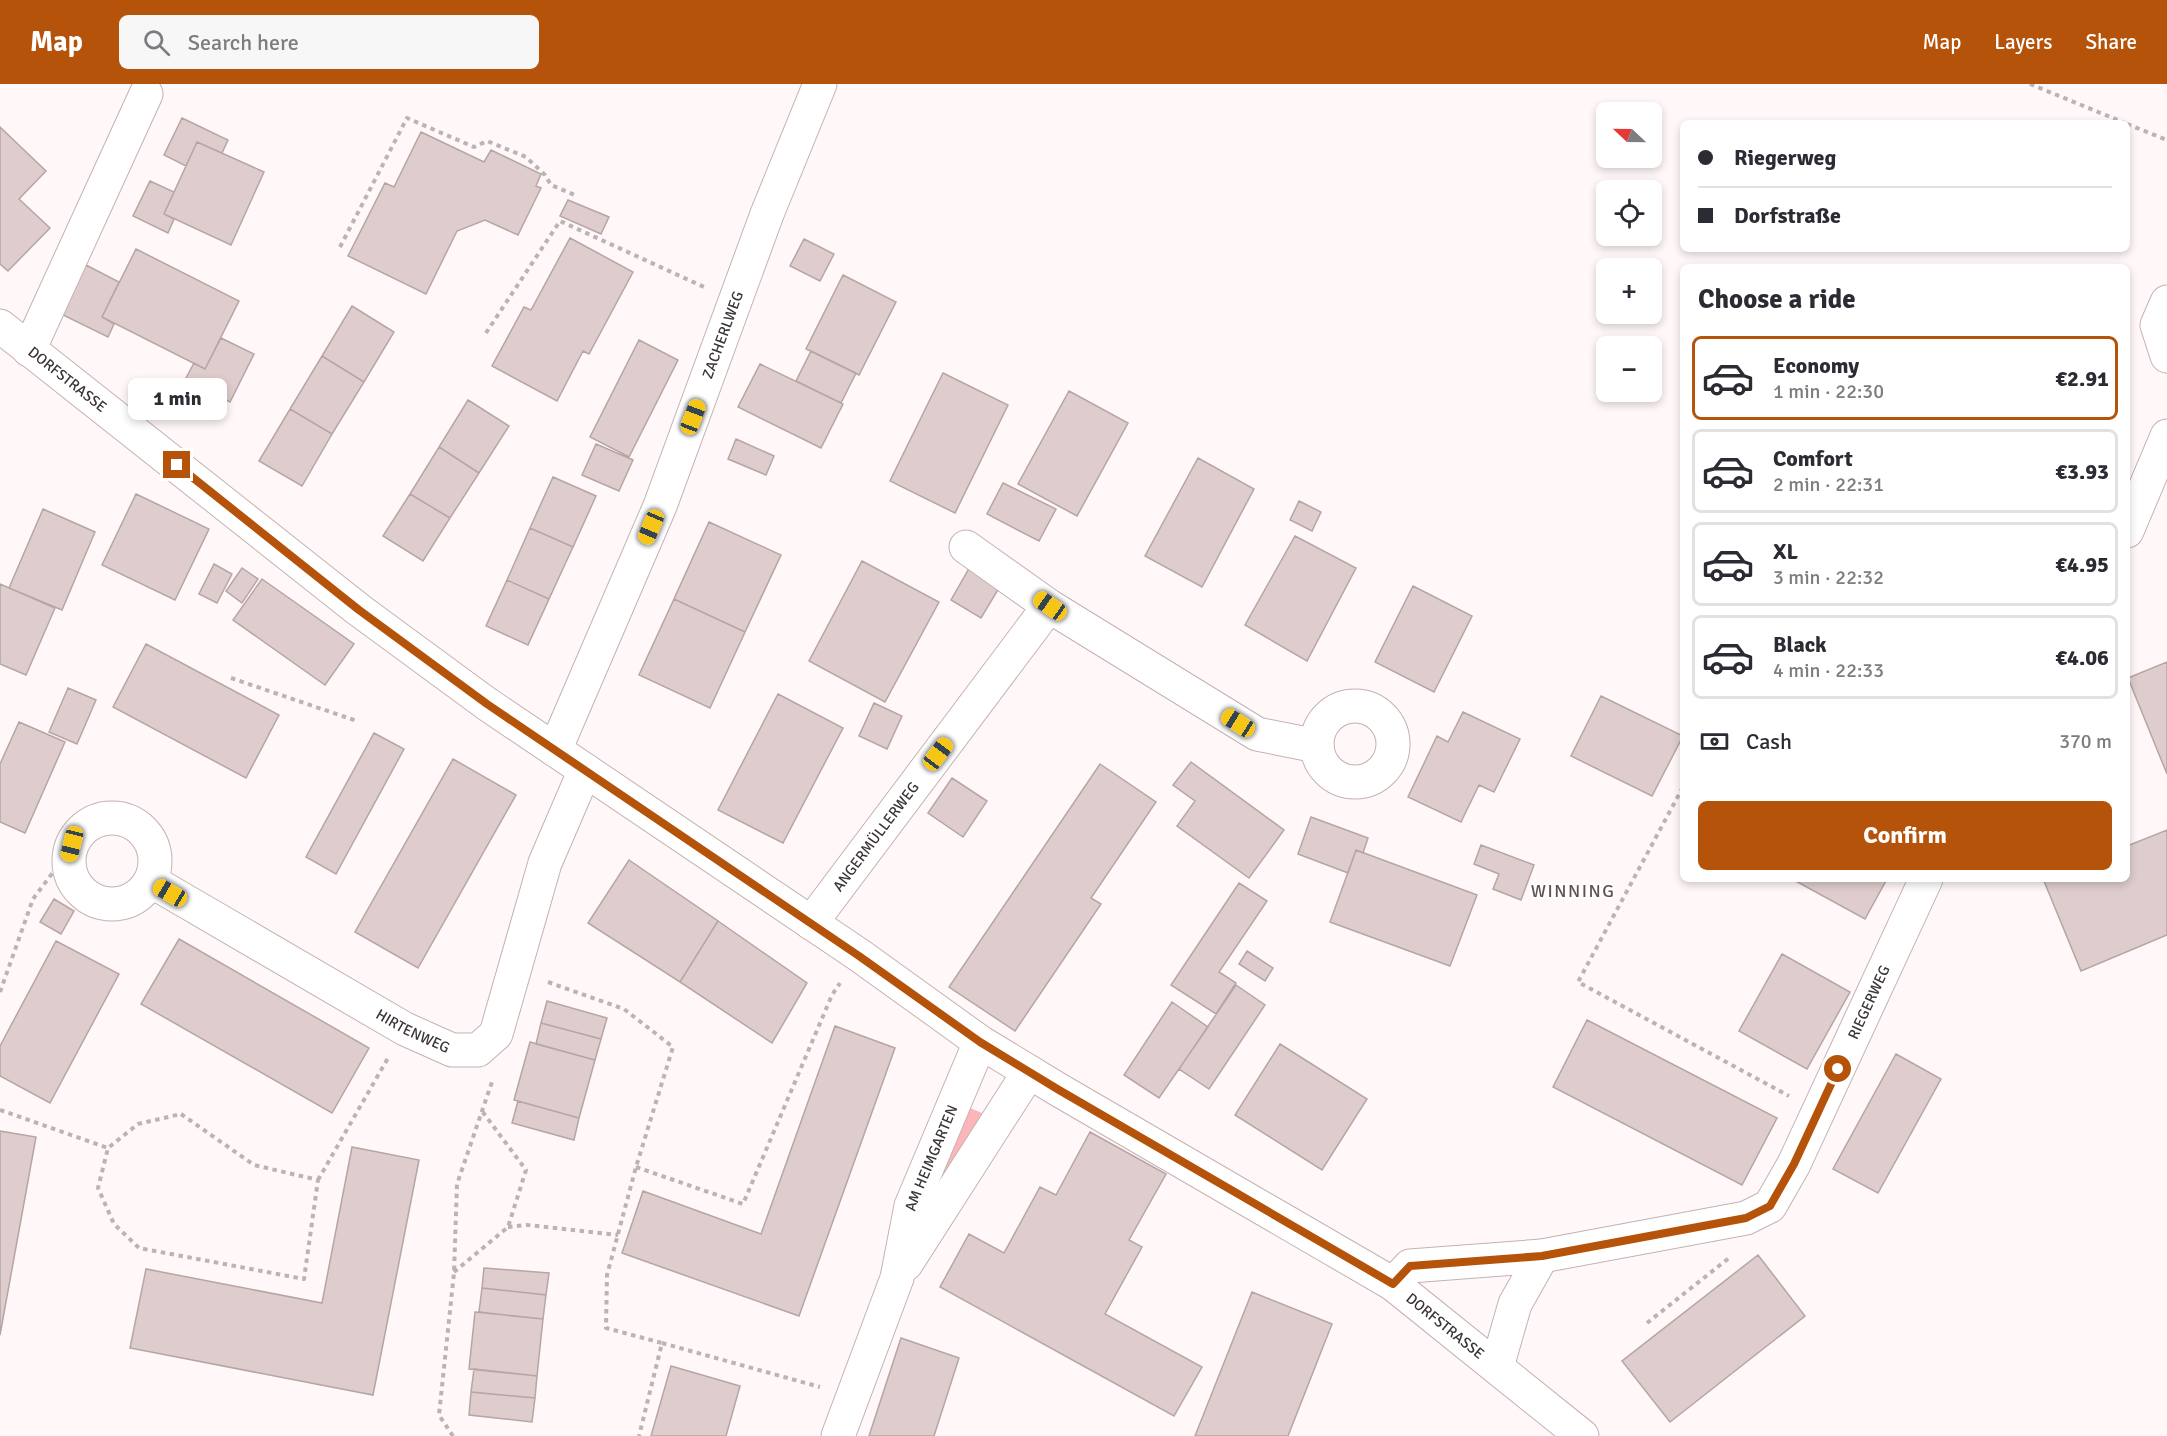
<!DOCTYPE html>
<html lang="en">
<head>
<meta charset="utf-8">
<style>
	body { margin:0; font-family:Signika,sans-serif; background:#f7f7f7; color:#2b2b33; height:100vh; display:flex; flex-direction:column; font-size:22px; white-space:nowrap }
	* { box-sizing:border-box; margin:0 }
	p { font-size:20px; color:#7c7c81 }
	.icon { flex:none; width:33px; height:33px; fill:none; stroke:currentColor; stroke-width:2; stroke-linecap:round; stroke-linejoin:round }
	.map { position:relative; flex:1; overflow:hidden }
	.drawer { position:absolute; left:1680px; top:180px; width:450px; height:618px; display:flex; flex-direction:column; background:#fff; border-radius:9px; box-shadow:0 3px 9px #0003 }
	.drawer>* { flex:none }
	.banner { position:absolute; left:1680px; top:36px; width:450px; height:132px; border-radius:9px; box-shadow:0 3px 9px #0003; display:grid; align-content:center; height:132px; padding:0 18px; background:#fff }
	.needle { width:39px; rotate:292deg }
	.fabs { position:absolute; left:1596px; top:18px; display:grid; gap:12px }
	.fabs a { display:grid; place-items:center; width:66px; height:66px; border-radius:9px; background:#fff; box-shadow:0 3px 9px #0003; font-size:30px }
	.end { position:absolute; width:27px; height:27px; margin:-14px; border:8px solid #b45309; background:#fff; box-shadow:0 0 0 3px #fff }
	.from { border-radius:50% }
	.bubble { position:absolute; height:42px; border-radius:9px; background:#fff; box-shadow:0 3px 9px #0003; font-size:20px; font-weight:700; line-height:42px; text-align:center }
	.car { position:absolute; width:18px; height:36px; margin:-18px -9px; border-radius:8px; box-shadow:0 0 4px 2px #0007; background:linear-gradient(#f5c518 24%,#345 0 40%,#f5c518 0 76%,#345 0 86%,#f5c518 0) }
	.banner b { display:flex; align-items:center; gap:21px; height:57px; font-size:22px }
	.banner b+b { border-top:2px solid #e1e1e2 }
	.banner i { width:15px; height:15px; background:#2b2b33 }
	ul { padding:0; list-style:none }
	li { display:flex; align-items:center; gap:18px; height:84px; margin:0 12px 9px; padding:0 6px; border:3px solid #e1e1e2; border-radius:9px }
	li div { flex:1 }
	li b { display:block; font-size:22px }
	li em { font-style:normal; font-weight:700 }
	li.current { border-color:#b45309 }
	li>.icon { width:54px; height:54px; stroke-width:1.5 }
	h2 { padding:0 18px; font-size:27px; line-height:72px }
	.pay { display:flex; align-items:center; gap:15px; height:66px; padding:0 18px; font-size:22px }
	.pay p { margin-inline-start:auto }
	.action { display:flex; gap:12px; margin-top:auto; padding:12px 18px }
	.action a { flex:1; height:69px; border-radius:9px; background:#b45309; color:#fff; font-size:24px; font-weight:700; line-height:69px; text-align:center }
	header { display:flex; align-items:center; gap:36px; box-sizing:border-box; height:84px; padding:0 30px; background:#b45309; color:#fff }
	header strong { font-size:28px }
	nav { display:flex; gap:33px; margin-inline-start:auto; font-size:21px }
	.search { width:420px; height:54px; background:#f7f7f7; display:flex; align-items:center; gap:15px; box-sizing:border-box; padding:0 21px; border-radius:9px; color:#7c7c81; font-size:22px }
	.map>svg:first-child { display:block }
	.green { fill:#fcb5b9 }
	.building { fill:#dfcdcd; stroke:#b6a5a5; stroke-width:1.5 }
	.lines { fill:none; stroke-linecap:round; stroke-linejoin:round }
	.minor-casing { stroke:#c4b2b3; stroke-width:35 }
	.path { stroke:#bbb4b4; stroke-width:4; stroke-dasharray:4.5 4.5; stroke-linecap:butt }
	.minor { stroke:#fff; stroke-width:33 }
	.route { stroke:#b45309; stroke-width:8 }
	.labels { text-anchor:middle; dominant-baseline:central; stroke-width:4.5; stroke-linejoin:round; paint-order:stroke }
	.street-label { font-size:15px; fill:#3b3434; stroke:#fff }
	.quarter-label { font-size:18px; letter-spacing:1.5px; fill:#605152; stroke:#fff }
</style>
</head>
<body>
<header>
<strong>Map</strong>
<div class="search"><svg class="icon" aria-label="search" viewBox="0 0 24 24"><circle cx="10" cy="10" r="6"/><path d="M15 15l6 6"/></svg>Search here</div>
<nav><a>Map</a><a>Layers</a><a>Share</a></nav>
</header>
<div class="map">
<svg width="2167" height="1352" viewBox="0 0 2167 1352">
	<rect width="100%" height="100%" fill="#fff7f8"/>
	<path class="green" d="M 963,1021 L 982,1029 L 927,1137 Z"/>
	<path class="building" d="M 182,34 L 228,56 L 222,69 L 197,58 L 186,82 L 164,71 Z
		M 0,43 L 46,87 L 19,115 L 50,144 L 8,187 L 0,180 Z
		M 421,48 L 484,78 L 491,66 L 541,90 L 536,102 L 541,104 L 518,151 L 485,136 L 457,147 L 426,210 L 348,172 L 385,99 L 394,103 Z
		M 197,58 L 264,88 L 231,161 L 164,130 Z
		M 150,97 L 174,108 L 164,130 L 174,135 L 168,149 L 133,132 Z
		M 568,116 L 609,133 L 601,150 L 560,132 Z
		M 570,154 L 633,188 L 589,270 L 583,267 L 557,317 L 492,282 L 524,223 L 531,226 Z
		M 804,155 L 834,170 L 820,197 L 790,182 Z
		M 136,165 L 239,217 L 205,285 L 102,233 Z
		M 86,181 L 119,198 L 102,233 L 114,240 L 108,253 L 61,230 Z
		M 843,191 L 896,218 L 859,291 L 806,265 Z
		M 352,222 L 394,248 L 364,298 L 322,272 Z
		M 221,254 L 254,270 L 230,318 L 185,296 L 194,279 L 205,285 Z
		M 639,256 L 678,276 L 629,373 L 590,353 Z
		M 811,267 L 856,289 L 841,319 L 796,297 Z
		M 322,272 L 364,298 L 332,350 L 290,325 Z
		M 760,280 L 843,320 L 821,364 L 738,323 Z
		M 943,289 L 1008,321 L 955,429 L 890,397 Z
		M 1069,307 L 1128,339 L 1077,432 L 1018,400 Z
		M 468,316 L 509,342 L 479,389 L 439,363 Z
		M 290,325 L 332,350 L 302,402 L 259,377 Z
		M 736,355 L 774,372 L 766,391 L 728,375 Z
		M 596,360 L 633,376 L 619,407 L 582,391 Z
		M 439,363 L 479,389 L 450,434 L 410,410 Z
		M 1198,374 L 1254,405 L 1202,503 L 1145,472 Z
		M 553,393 L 596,412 L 573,463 L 530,444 Z
		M 1003,399 L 1056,425 L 1039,457 L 987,430 Z
		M 136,410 L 209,445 L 175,516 L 102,481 Z
		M 410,410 L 450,434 L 423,477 L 383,452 Z
		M 1299,417 L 1321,428 L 1312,447 L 1290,436 Z
		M 43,425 L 95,448 L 62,526 L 9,504 Z
		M 709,438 L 781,471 L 745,548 L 674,515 Z
		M 530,444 L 573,463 L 549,515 L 507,496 Z
		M 1295,452 L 1356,484 L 1307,577 L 1245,541 Z
		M 862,477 L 939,518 L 885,618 L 809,577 Z
		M 214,480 L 232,490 L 217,519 L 199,510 Z
		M 971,481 L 1002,499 L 981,534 L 951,516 Z
		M 242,484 L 258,495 L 242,519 L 226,507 Z
		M 262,495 L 354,560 L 325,601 L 233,536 Z
		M 507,496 L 549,515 L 528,561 L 486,542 Z
		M 0,500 L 55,524 L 26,591 L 0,580 Z
		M 1413,502 L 1472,532 L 1434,608 L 1375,578 Z
		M 674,515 L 745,548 L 710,624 L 639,591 Z
		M 146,560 L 279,631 L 246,694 L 113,623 Z
		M 2167,578 L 2167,690 L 2128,594 Z
		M 68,604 L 96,616 L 77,660 L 49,648 Z
		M 778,610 L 843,644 L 783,759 L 718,726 Z
		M 1601,612 L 1683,652 L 1652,712 L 1571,672 Z
		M 874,619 L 902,632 L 887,665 L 859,652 Z
		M 1463,628 L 1520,655 L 1494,708 L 1479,701 L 1461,738 L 1408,713 L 1437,652 L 1448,658 Z
		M 19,638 L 65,658 L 25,749 L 0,738 L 0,680 Z
		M 374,649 L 404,665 L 336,790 L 306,773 Z
		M 453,675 L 516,711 L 418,884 L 355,848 Z
		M 1191,678 L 1284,746 L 1249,794 L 1177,742 L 1195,717 L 1173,701 Z
		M 1100,680 L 1156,718 L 1091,814 L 1101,820 L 1015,947 L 949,903 Z
		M 952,694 L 987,717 L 963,753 L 928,729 Z
		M 1311,733 L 1368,754 L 1363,769 L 1356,766 L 1348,789 L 1298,770 Z
		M 2167,746 L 2167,851 L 2081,887 L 2044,797 L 2048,795 L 2127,795 L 2127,762 Z
		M 1481,761 L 1534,781 L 1521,816 L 1493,805 L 1499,790 L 1474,780 Z
		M 1356,766 L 1477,811 L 1450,882 L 1330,838 Z
		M 629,776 L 718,837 L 680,898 L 588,839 Z
		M 1792,795 L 1887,795 L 1865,835 Z
		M 1239,799 L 1267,817 L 1219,888 L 1236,899 L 1216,930 L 1171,901 Z
		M 54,815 L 74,827 L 61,850 L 40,838 Z
		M 718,837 L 807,899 L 772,959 L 680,898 Z
		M 179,855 L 369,964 L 332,1029 L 141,920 Z
		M 56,857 L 119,890 L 50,1019 L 0,992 L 0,962 Z
		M 1247,867 L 1273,884 L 1265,897 L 1239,880 Z
		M 1782,870 L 1850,908 L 1807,985 L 1739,947 Z
		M 1236,901 L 1265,921 L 1209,1005 L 1179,985 Z
		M 547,917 L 607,934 L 601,955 L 541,939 Z
		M 1172,918 L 1208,943 L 1159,1014 L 1124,991 Z
		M 1587,936 L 1777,1034 L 1742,1101 L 1553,1003 Z
		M 541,939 L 601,955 L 595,976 L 536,960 Z
		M 835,942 L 895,964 L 799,1232 L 622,1169 L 643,1107 L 761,1150 Z
		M 530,958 L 595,976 L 579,1034 L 514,1016 Z
		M 1280,960 L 1367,1015 L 1322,1086 L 1235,1031 Z
		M 1896,970 L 1941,995 L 1878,1109 L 1833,1085 Z
		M 518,1017 L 579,1034 L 574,1056 L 512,1039 Z
		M 0,1047 L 36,1053 L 0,1251 Z
		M 1090,1048 L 1166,1090 L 1129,1156 L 1142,1163 L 1105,1230 L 1202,1283 L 1174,1332 L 940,1203 L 969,1150 L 1004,1169 L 1040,1103 L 1056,1111 Z
		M 352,1063 L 419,1076 L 373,1311 L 130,1264 L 146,1185 L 322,1219 Z
		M 1758,1171 L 1805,1232 L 1670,1338 L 1622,1277 Z
		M 484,1184 L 549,1189 L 546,1211 L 482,1204 Z
		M 482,1204 L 546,1211 L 543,1235 L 479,1228 Z
		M 1252,1208 L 1332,1240 L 1288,1352 L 1195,1352 Z
		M 475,1228 L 543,1235 L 537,1292 L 469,1285 Z
		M 901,1254 L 959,1274 L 934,1352 L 869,1352 Z
		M 671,1282 L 740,1302 L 726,1352 L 651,1352 Z
		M 474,1285 L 537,1292 L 535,1314 L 471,1308 Z
		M 471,1308 L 535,1314 L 532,1338 L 469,1331 Z"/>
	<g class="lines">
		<defs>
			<g id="minor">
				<path d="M 2167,218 L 2157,241 L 2167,272"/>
				<path id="s1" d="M 0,242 L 359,526 L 487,620 L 859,871 L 980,958 L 1059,1006 L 1393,1200 L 1582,1352"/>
				<path d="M 29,266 L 146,10"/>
				<path d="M 2127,447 L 2167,352"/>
				<path d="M 966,463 L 1049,522 L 1257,650 L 1317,662"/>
				<circle cx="1355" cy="660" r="38"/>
				<path id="s2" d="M 555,666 L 660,422 L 767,130 L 820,0"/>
				<circle cx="112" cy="777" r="43"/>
				<path id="s3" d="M 151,797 L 405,945 L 452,966 L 478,966 L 496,950 L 545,779 L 585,686"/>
				<path id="s4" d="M 811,839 L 1049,522"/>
				<path d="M 906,1180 L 1029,988"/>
				<path id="s5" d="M 1393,1200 L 1410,1182 L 1542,1172 L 1746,1134 L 1770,1122 L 1794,1080 L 1926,795"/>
				<path d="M 1497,1283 L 1515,1220 L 1542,1172"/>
				<path id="s6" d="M 838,1352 L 897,1194 L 911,1122 L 980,958"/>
			</g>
		</defs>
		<use href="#minor" class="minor-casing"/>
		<path class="path" d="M 2030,0 L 2125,39
			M 2127,40 L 2167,56
			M 340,163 L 407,34 L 474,63 L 487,57 L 526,73 L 545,91 L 551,101 L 577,112
			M 486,249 L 560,137 L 704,203
			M 231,594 L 357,637
			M 1683,703 L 1578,898 L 1789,1012
			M 548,898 L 624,925 L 673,963 L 636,1083 L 607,1191 L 606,1244 L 662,1259 L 639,1352
			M 0,908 L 33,815 L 57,783 L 69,774
			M 0,1026 L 108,1064
			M 181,1030 L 254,1081 L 318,1096 L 304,1195 L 139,1164 L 114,1140 L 98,1104 L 108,1064 L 138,1040 Z
			M 636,1083 L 743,1120 L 832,911 L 840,899
			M 318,1096 L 388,974
			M 508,1143 L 527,1141 L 618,1151
			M 454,1188 L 508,1143 L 526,1086 L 482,1027
			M 1647,1239 L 1729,1174
			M 662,1259 L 820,1303
			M 453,1352 L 439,1331 L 454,1189 L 457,1100 L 492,998"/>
		<use href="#minor" class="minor"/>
	</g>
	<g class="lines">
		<path class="route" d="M 177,381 L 359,526 L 487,620 L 859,872 L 980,958 L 1059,1006 L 1393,1200 L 1410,1182 L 1542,1172 L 1746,1134 L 1770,1122 L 1794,1080 L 1838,985"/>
	</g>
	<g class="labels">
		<g class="street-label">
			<text stroke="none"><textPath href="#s2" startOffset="448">ZACHERLWEG</textPath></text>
			<text stroke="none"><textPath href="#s1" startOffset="86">DORFSTRASSE</textPath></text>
			<text stroke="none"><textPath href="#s4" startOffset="108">ANGERMÜLLERWEG</textPath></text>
			<text stroke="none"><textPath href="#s5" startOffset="618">RIEGERWEG</textPath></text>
			<text stroke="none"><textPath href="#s3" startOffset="302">HIRTENWEG</textPath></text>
			<text stroke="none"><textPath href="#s6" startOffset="294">AM HEIMGARTEN</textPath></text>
			<text stroke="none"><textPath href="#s1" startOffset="1760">DORFSTRASSE</textPath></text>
		</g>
		<g class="quarter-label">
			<text x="1573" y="807">WINNING</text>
		</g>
	</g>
</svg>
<div class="fabs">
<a><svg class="needle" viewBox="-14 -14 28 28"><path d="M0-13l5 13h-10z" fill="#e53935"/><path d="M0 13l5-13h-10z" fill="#7c7c81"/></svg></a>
<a><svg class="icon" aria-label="locate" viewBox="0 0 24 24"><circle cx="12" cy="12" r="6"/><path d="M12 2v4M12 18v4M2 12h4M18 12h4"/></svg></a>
<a>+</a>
<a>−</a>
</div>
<i class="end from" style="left:1838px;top:985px"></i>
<i class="end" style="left:177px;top:381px"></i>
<div class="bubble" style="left:128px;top:294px;width:99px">1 min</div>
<i class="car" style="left:693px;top:333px;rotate:21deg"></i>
<i class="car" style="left:651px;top:443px;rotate:203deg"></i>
<i class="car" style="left:1050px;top:522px;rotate:305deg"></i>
<i class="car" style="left:1238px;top:639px;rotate:302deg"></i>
<i class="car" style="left:938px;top:670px;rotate:37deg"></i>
<i class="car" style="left:72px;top:760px;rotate:194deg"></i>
<i class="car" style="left:170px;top:809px;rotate:300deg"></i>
<div class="banner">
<b><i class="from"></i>Riegerweg</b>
<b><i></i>Dorfstraße</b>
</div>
<section class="drawer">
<h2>Choose a ride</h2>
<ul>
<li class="current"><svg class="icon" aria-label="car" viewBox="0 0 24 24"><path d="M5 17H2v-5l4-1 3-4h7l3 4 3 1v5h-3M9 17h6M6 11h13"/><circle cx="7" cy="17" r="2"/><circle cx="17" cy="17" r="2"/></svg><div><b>Economy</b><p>1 min · 22:30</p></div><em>€2.91</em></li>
<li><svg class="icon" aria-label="car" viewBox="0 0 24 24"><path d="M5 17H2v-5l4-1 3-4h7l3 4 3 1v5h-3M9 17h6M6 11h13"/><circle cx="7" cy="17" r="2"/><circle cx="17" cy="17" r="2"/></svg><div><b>Comfort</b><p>2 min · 22:31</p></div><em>€3.93</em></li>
<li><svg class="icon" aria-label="car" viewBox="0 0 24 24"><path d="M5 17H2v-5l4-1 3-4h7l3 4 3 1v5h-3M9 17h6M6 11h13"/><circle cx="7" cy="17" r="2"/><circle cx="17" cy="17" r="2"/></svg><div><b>XL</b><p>3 min · 22:32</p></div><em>€4.95</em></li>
<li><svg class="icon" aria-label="car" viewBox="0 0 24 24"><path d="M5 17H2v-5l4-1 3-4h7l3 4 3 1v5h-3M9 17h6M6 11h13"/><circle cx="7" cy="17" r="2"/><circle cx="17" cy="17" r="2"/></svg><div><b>Black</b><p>4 min · 22:33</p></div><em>€4.06</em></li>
</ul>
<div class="pay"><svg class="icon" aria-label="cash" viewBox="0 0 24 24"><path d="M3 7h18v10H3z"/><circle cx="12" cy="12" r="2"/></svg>Cash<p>370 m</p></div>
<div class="action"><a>Confirm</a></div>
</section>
</div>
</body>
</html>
